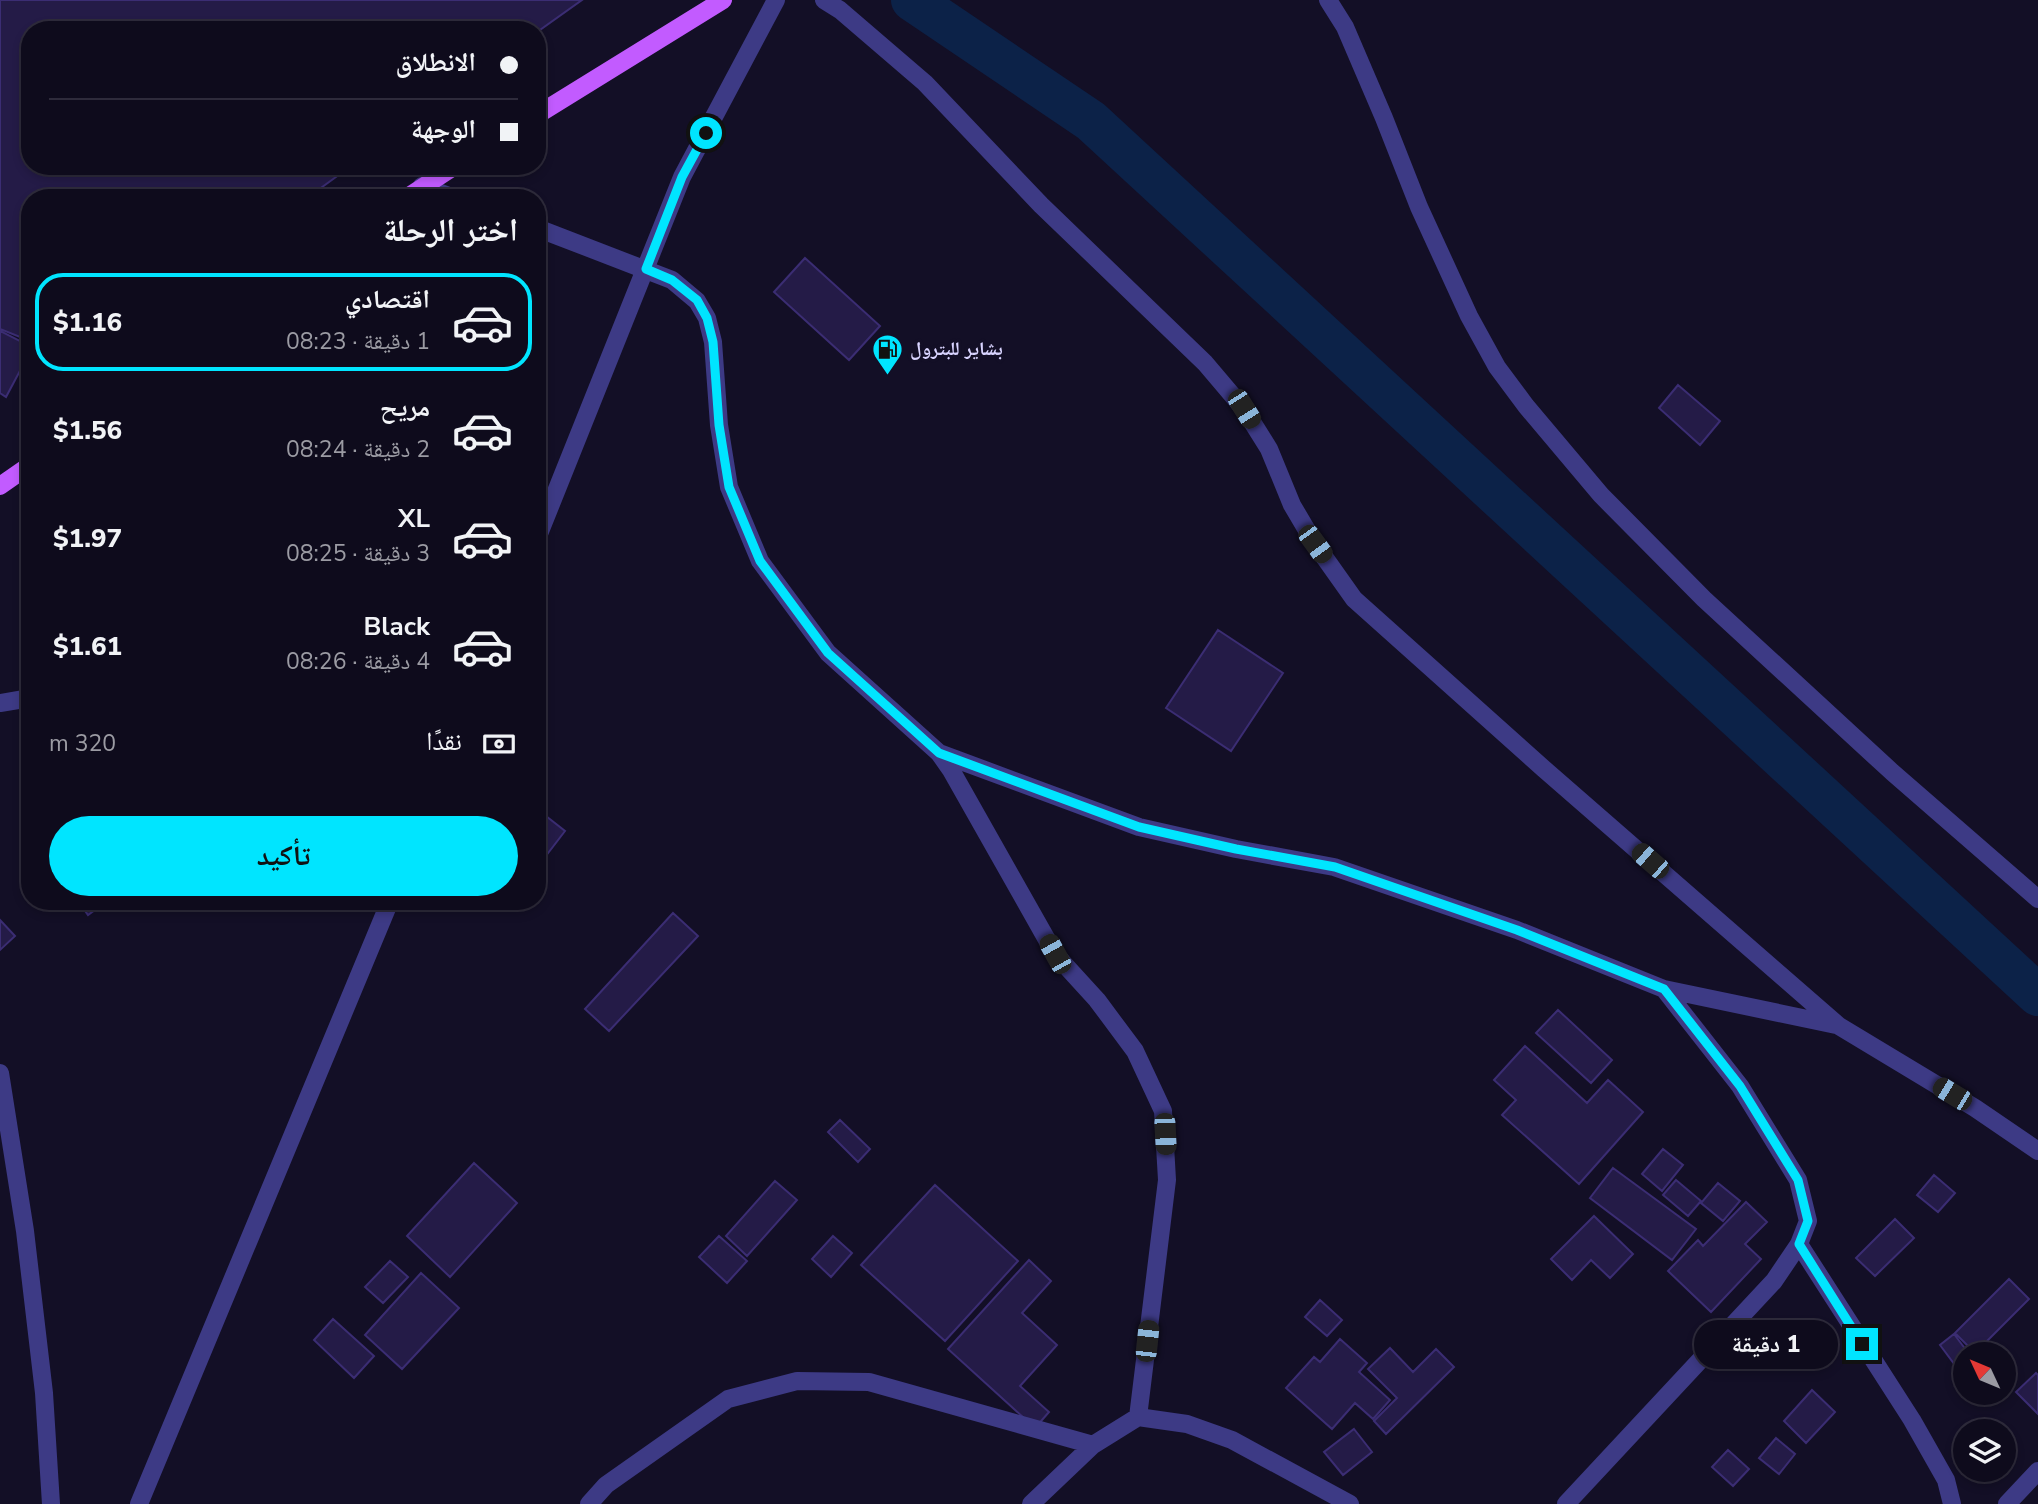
<!DOCTYPE html>
<html lang="ar">
<head>
<meta charset="utf-8">
<style>
	body { margin:0; font-family:"Nunito Sans","Noto Naskh Arabic",sans-serif; background:#1c1929; color:#f1f3f6; direction:rtl; height:100vh; display:flex; flex-direction:column; font-size:26px; white-space:nowrap }
	* { box-sizing:border-box; margin:0 }
	p { font-size:23px; color:#9b9ba3 }
	.icon { flex:none; width:38px; height:38px; fill:none; stroke:currentColor; stroke-width:2; stroke-linecap:round; stroke-linejoin:round }
	.map { position:relative; flex:1; overflow:hidden; direction:ltr }
	.details { position:absolute; left:21px; top:189px; width:525px; height:721px; display:flex; flex-direction:column; background:#0e0b1c; border-radius:28px; box-shadow:0 4px 10px #0003,0 0 0 2px #2e2b3b; direction:rtl }
	.details>* { flex:none }
	.top-card { position:absolute; left:21px; top:21px; width:525px; height:154px; border-radius:28px; box-shadow:0 4px 10px #0003,0 0 0 2px #2e2b3b; direction:rtl; display:grid; align-content:center; height:154px; padding:0 28px; background:#0e0b1c }
	.needle { width:46px; rotate:314deg }
	.buttons { position:absolute; left:1953px; top:1342px; display:grid; gap:14px }
	.buttons a { display:grid; place-items:center; width:63px; height:63px; border-radius:50%; background:#0e0b1c; box-shadow:0 4px 10px #0003,0 0 0 2px #2e2b3b; font-size:35px }
	.end { position:absolute; width:32px; height:32px; margin:-16px; border:9px solid #00e5ff; background:#111; box-shadow:0 0 0 4px #111 }
	.from { border-radius:50% }
	.bubble { position:absolute; height:49px; border-radius:24px; background:#0e0b1c; box-shadow:0 4px 10px #0003,0 0 0 2px #2e2b3b; font-size:23px; font-weight:800; line-height:49px; text-align:center; direction:rtl }
	.car { position:absolute; width:21px; height:42px; margin:-21px -10px; border-radius:9px; box-shadow:0 0 5px 2px #0007; background:linear-gradient(#222 24%,#8ab4d8 0 40%,#222 0 76%,#8ab4d8 0 86%,#222 0) }
	.top-card b { display:flex; align-items:center; gap:24px; height:66px; font-size:26px }
	.top-card b+b { border-top:2px solid #2e2b3b }
	.top-card i { width:18px; height:18px; background:#f1f3f6 }
	ul { padding:0; list-style:none }
	li { display:flex; align-items:center; gap:21px; height:98px; margin:0 14px 10px; padding:0 14px; border:4px solid transparent; border-radius:28px }
	li div { flex:1 }
	li b { display:block; font-size:26px }
	li em { font-style:normal; font-weight:800 }
	li.on { border-color:#00e5ff }
	li>.icon { width:63px; height:63px; stroke-width:1.5 }
	h2 { padding:0 28px; font-size:32px; line-height:84px }
	.pay { display:flex; align-items:center; gap:18px; height:77px; padding:0 28px; font-size:26px }
	.pay p { margin-inline-start:auto }
	.action { display:flex; gap:14px; margin-top:auto; padding:14px 28px }
	.action a { flex:1; height:80px; border-radius:42px; background:#00e5ff; color:#111; font-size:28px; font-weight:800; line-height:80px; text-align:center }
	.map>svg:first-child { display:block }
	.lines { fill:none; stroke-linecap:round; stroke-linejoin:round }
	.canal { stroke:#0c2248; stroke-width:42 }
	.building { fill:#241b47; stroke:#3b2d73; stroke-width:2 }
	.minor { stroke:#3d3a85; stroke-width:18 }
	.major { stroke:#c25bff; stroke-width:18 }
	.route { stroke:#00e5ff; stroke-width:9 }
	.labels { text-anchor:middle; dominant-baseline:central; stroke-width:7; stroke-linejoin:round; paint-order:stroke }
	.poi-label { font-size:19px; font-weight:bold; fill:#d9d4ff; stroke:#130f26; text-anchor:start }
</style>
</head>
<body>
<div class="map">
<svg width="2038" height="1504" viewBox="0 0 2038 1504">
	<rect width="100%" height="100%" fill="#130f26"/>
	<g class="lines">
		<path class="canal" d="M 912,0 L 1091,121 L 2038,995"/>
	</g>
	<path class="building" d="M 0,0 L 582,0 L 537,32 L 537,30 L 30,30 L 30,166 L 351,166 L 307,198 L 30,198 L 30,341 L 0,329 Z
		M 805,258 L 880,326 L 849,360 L 774,292 Z
		M 0,331 L 30,346 L 30,352 L 6,397 L 0,393 Z
		M 1678,385 L 1720,421 L 1700,445 L 1659,408 Z
		M 1218,630 L 1283,673 L 1231,751 L 1166,708 Z
		M 537,809 L 565,831 L 545,857 L 537,850 Z
		M 78,901 L 107,901 L 88,915 Z
		M 673,913 L 698,936 L 609,1031 L 585,1009 Z
		M 0,920 L 15,936 L 0,950 Z
		M 1558,1010 L 1612,1060 L 1591,1083 L 1536,1033 Z
		M 1525,1046 L 1587,1103 L 1608,1080 L 1643,1112 L 1579,1184 L 1502,1115 L 1516,1100 L 1494,1080 Z
		M 840,1120 L 870,1149 L 858,1162 L 828,1132 Z
		M 1663,1149 L 1683,1165 L 1662,1191 L 1642,1174 Z
		M 474,1163 L 517,1203 L 450,1277 L 407,1236 Z
		M 1613,1168 L 1696,1229 L 1672,1260 L 1590,1198 Z
		M 1934,1175 L 1955,1193 L 1938,1212 L 1917,1195 Z
		M 1676,1180 L 1701,1201 L 1688,1216 L 1663,1195 Z
		M 775,1181 L 797,1200 L 747,1256 L 726,1236 Z
		M 1718,1183 L 1740,1201 L 1723,1221 L 1701,1203 Z
		M 935,1185 L 1018,1261 L 945,1341 L 861,1265 Z
		M 1746,1202 L 1767,1222 L 1745,1244 L 1761,1259 L 1711,1312 L 1668,1271 L 1698,1240 L 1703,1246 Z
		M 1594,1216 L 1633,1254 L 1610,1278 L 1591,1260 L 1572,1280 L 1551,1259 Z
		M 1895,1219 L 1914,1238 L 1875,1276 L 1856,1258 Z
		M 719,1236 L 747,1261 L 727,1283 L 699,1257 Z
		M 833,1236 L 852,1253 L 831,1277 L 812,1259 Z
		M 1029,1260 L 1051,1281 L 1022,1313 L 1057,1345 L 1020,1386 L 1049,1412 L 1035,1428 L 948,1349 Z
		M 390,1261 L 408,1277 L 383,1303 L 365,1287 Z
		M 421,1273 L 459,1308 L 402,1369 L 365,1335 Z
		M 2009,1279 L 2029,1299 L 1975,1353 L 1955,1333 Z
		M 1320,1300 L 1342,1320 L 1327,1336 L 1305,1317 Z
		M 333,1319 L 374,1356 L 354,1378 L 314,1340 Z
		M 1954,1334 L 1969,1354 L 1965,1354 L 1965,1364 L 1958,1369 L 1940,1345 Z
		M 1340,1339 L 1367,1363 L 1359,1372 L 1390,1400 L 1373,1419 L 1355,1403 L 1332,1429 L 1286,1388 L 1314,1357 L 1320,1362 Z
		M 1390,1348 L 1413,1372 L 1436,1349 L 1454,1367 L 1386,1434 L 1374,1421 L 1397,1398 L 1368,1369 Z
		M 2036,1373 L 2038,1375 L 2038,1414 L 2016,1392 Z
		M 1812,1390 L 1835,1412 L 1806,1443 L 1784,1421 Z
		M 1354,1429 L 1372,1452 L 1343,1475 L 1324,1452 Z
		M 1776,1438 L 1795,1454 L 1779,1474 L 1759,1458 Z
		M 1728,1450 L 1749,1469 L 1733,1486 L 1712,1467 Z"/>
	<g class="lines">
		<path class="minor" d="M 824,0 L 840,10 L 925,83 L 1041,205 L 1205,363 L 1244,409 L 1269,449 L 1292,505 L 1315,544 L 1354,599 L 1544,769 L 1839,1026 L 1975,1108 L 2038,1151
			M 1328,0 L 1345,27 L 1384,118 L 1419,207 L 1469,316 L 1497,367 L 1526,406 L 1601,495 L 1704,599 L 1892,772 L 2038,899
			M 422,186 L 454,198
			M 537,228 L 672,280 L 697,301 L 707,318 L 713,342 L 719,425 L 729,487 L 760,561 L 828,653 L 939,753 L 951,770 L 1055,954 L 1097,1000 L 1135,1051 L 1163,1111 L 1167,1180 L 1138,1417
			M 537,539 L 682,177 L 776,0
			M 0,703 L 30,698
			M 939,753 L 1139,827 L 1236,849 L 1334,867 L 1517,930 L 1664,989 L 1836,1025
			M 0,1073 L 25,1231 L 44,1393 L 51,1504
			M 1799,1244 L 1912,1420 L 1946,1480 L 1952,1504
			M 139,1504 L 390,901
			M 589,1504 L 606,1485 L 728,1399 L 797,1381 L 869,1382 L 1093,1445
			M 1031,1504 L 1093,1445 L 1138,1417 L 1187,1424 L 1232,1440 L 1350,1504
			M 1566,1504 L 1774,1281 L 1799,1244 L 1808,1221 L 1798,1180 L 1740,1086 L 1664,989
			M 2007,1504 L 2038,1471"/>
		<path class="major" d="M 537,115 L 723,0
			M 406,198 L 455,166
			M 0,486 L 30,465"/>
	</g>
	<g class="lines">
		<path class="route" d="M 706,133 L 682,177 L 646,269 L 672,280 L 697,300 L 707,318 L 713,342 L 719,425 L 729,487 L 760,561 L 828,653 L 939,753 L 1139,827 L 1236,849 L 1335,867 L 1517,930 L 1664,989 L 1740,1086 L 1798,1180 L 1808,1221 L 1799,1244 L 1862,1344"/>
	</g>
	<defs>
		<symbol id="fuel-pin" viewBox="-11 -11 22 30"><path d="M0 17L-7.5 6A9.5 9.5 0 1 1 7.5 6Z" fill="#00e5ff" stroke="#130f26"/><path d="M-5.5-6h7V0h2V4h1.3V-2.5L3-4.5l.8-.8L6-3V5H2.5V1h-1V6h-7ZM-4.2-4.7v3.2H.2V-4.7Z" fill="#111"/></symbol>
	</defs>
	<g fill-rule="evenodd">
		<use href="#fuel-pin" x="870" y="332" width="35" height="47"/>
	</g>
	<g class="labels">
		<g class="poi-label">
			<text x="910" y="349">بشاير للبترول</text>
		</g>
	</g>
</svg>
<div class="buttons">
<a><svg class="needle" viewBox="-14 -14 28 28"><path d="M0-13l5 13h-10z" fill="#e53935"/><path d="M0 13l5-13h-10z" fill="#9b9ba3"/></svg></a>
<a><svg class="icon" aria-label="layers" viewBox="0 0 24 24"><path d="M12 4l9 5-9 5-9-5zM3 14l9 5 9-5"/></svg></a>
</div>
<i class="end from" style="left:706px;top:133px"></i>
<i class="end" style="left:1862px;top:1344px"></i>
<div class="bubble" style="left:1694px;top:1320px;width:144px">1 دقيقة</div>
<i class="car" style="left:1244px;top:409px;rotate:148deg"></i>
<i class="car" style="left:1315px;top:544px;rotate:144deg"></i>
<i class="car" style="left:1650px;top:861px;rotate:311deg"></i>
<i class="car" style="left:1055px;top:954px;rotate:331deg"></i>
<i class="car" style="left:1952px;top:1094px;rotate:301deg"></i>
<i class="car" style="left:1165px;top:1134px;rotate:177deg"></i>
<i class="car" style="left:1147px;top:1341px;rotate:6deg"></i>
<div class="top-card">
<b><i class="from"></i>الانطلاق</b>
<b><i></i>الوجهة</b>
</div>
<section class="details">
<h2>اختر الرحلة</h2>
<ul>
<li class="on"><svg class="icon" aria-label="car" viewBox="0 0 24 24"><path d="M5 17H2v-5l4-1 3-4h7l3 4 3 1v5h-3M9 17h6M6 11h13"/><circle cx="7" cy="17" r="2"/><circle cx="17" cy="17" r="2"/></svg><div><b>اقتصادي</b><p>1 دقيقة · 08:23</p></div><em>$1.16</em></li>
<li><svg class="icon" aria-label="car" viewBox="0 0 24 24"><path d="M5 17H2v-5l4-1 3-4h7l3 4 3 1v5h-3M9 17h6M6 11h13"/><circle cx="7" cy="17" r="2"/><circle cx="17" cy="17" r="2"/></svg><div><b>مريح</b><p>2 دقيقة · 08:24</p></div><em>$1.56</em></li>
<li><svg class="icon" aria-label="car" viewBox="0 0 24 24"><path d="M5 17H2v-5l4-1 3-4h7l3 4 3 1v5h-3M9 17h6M6 11h13"/><circle cx="7" cy="17" r="2"/><circle cx="17" cy="17" r="2"/></svg><div><b>XL</b><p>3 دقيقة · 08:25</p></div><em>$1.97</em></li>
<li><svg class="icon" aria-label="car" viewBox="0 0 24 24"><path d="M5 17H2v-5l4-1 3-4h7l3 4 3 1v5h-3M9 17h6M6 11h13"/><circle cx="7" cy="17" r="2"/><circle cx="17" cy="17" r="2"/></svg><div><b>Black</b><p>4 دقيقة · 08:26</p></div><em>$1.61</em></li>
</ul>
<div class="pay"><svg class="icon" aria-label="cash" viewBox="0 0 24 24"><path d="M3 7h18v10H3z"/><circle cx="12" cy="12" r="2"/></svg>نقدًا<p>320 m</p></div>
<div class="action"><a>تأكيد</a></div>
</section>
</div>
</body>
</html>
